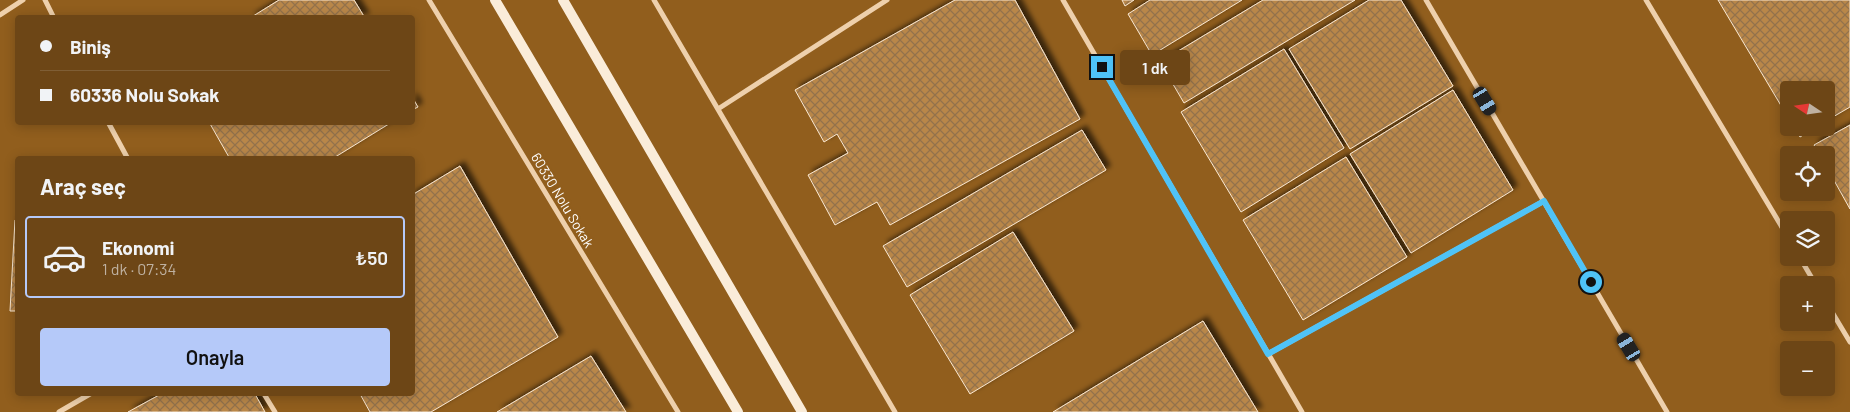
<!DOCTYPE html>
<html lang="tr">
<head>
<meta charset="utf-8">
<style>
	body { margin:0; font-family:Barlow,sans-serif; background:#755023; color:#f1f3f6; height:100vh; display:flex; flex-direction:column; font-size:19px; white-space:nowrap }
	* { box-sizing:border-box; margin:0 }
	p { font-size:16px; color:#bfb1a1 }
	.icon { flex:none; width:28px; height:28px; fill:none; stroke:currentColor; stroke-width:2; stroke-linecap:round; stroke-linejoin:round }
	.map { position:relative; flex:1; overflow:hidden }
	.sheet { position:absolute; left:15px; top:156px; width:400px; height:240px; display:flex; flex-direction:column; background:#6d4616; border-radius:5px; box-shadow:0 2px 12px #0003 }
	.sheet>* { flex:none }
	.banner { position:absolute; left:15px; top:15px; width:400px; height:110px; border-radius:5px; box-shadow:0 2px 12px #0003; display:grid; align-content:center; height:110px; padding:0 25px; background:#6d4616 }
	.needle { width:32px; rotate:283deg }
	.fabs { position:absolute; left:1780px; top:81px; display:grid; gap:10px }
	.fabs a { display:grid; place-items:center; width:55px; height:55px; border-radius:5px; background:#6d4616; box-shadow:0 2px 12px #0003; font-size:25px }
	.end { position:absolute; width:22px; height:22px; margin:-11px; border:6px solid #4fc3f7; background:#111; box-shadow:0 0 0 2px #111 }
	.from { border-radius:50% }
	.bubble { position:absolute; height:35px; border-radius:5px; background:#6d4616; box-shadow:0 2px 12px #0003; font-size:16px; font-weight:600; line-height:35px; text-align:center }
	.car { position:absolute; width:15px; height:30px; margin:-15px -8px; border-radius:6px; box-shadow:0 0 4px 1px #0007; background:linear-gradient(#222 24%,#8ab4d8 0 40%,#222 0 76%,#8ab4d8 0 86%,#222 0) }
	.banner b { display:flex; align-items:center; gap:18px; height:48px; font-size:19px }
	.banner b+b { border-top:1px solid #7f5e35 }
	.banner i { width:12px; height:12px; background:#f1f3f6 }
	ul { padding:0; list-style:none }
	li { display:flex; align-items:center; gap:15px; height:82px; margin:0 10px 8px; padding:0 15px; border:2px solid transparent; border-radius:5px }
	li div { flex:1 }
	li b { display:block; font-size:19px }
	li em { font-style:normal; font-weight:600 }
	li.active { border-color:#b5c9f9 }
	li>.icon { width:45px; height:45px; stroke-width:1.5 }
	h2 { padding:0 25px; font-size:22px; line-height:60px }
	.action { display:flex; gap:10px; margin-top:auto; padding:10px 25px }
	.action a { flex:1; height:58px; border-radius:5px; background:#b5c9f9; color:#111; font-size:20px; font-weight:600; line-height:58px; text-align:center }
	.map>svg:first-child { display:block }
	.building { fill:url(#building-cross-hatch); stroke:#fae8d2; filter:url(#shadow) }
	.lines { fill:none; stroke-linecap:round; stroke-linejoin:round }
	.street { stroke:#eed0ac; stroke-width:5 }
	.secondary { stroke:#faecd9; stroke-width:10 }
	.route { stroke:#4fc3f7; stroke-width:6 }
	.labels { text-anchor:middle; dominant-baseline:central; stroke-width:4.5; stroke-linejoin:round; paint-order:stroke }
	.street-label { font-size:14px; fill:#fff; stroke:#915e1d }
</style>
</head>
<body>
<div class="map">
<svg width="1850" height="412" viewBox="0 0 1850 412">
	<defs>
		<pattern id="building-cross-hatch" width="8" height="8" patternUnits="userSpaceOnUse" patternTransform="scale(1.25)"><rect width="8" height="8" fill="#b9874a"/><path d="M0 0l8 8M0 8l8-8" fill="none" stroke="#93724b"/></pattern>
		<filter id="shadow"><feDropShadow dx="4.5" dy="-4.5" stdDeviation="2.5" flood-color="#0009"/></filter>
	</defs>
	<rect width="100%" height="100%" fill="#915e1d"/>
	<path class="building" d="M 279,0 L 354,0 L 365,18 L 250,18 Z
		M 955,0 L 1015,0 L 1080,119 L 890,225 L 877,202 L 835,225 L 808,175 L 848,153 L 837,134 L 824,142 L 795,90 Z
		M 1122,0 L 1134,0 L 1125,6 Z
		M 1150,0 L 1242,0 L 1152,55 L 1128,14 Z
		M 1263,0 L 1355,0 L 1184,103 L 1160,62 Z
		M 1369,0 L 1401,0 L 1453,86 L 1350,149 L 1289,49 Z
		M 1718,0 L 1850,0 L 1850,107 L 1826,121 L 1826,90 L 1789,90 L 1789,119 Z
		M 1284,49 L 1344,148 L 1241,212 L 1181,112 Z
		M 1453,90 L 1513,190 L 1411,253 L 1350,154 Z
		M 412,97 L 418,107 L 412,110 Z
		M 209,122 L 392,122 L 332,159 L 230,159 Z
		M 1850,125 L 1850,209 L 1826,166 L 1826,155 L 1820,155 L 1814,145 Z
		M 1794,128 L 1815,128 L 1800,137 Z
		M 1082,130 L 1106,170 L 907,287 L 883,246 Z
		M 1346,157 L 1407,257 L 1303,320 L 1243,220 Z
		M 460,166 L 558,337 L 431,412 L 370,412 L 360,394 L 412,394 L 412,195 Z
		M 15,220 L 18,220 L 18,311 L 10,311 Z
		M 1013,232 L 1074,331 L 970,394 L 910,295 Z
		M 1203,321 L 1258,412 L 1053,412 Z
		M 591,356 L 626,412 L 497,412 Z
		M 161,394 L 255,394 L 265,412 L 128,412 Z"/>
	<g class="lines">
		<path class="street" d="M 45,0 L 54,18
			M 429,0 L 678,412
			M 654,0 L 895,412
			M 1063,0 L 1302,412
			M 1426,0 L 1667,412
			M 1646,0 L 1789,239
			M 0,15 L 23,0
			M 718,109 L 887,0
			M 108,122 L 128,159
			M 1800,258 L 1816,285
			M 1826,302 L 1850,342
			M 1268,354 L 1544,201
			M 264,394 L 275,412
			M 59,412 L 90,394"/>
		<path class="secondary" d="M 495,0 L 738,412
			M 563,0 L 802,412"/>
	</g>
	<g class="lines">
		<path class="route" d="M 1102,67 L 1268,354 L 1544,201 L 1591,282"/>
	</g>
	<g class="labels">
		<g class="street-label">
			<text transform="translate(563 200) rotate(59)">60330 Nolu Sokak</text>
		</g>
	</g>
</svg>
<div class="fabs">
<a><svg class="needle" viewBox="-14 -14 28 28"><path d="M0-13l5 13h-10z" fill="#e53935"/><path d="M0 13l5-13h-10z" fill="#bfb1a1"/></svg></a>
<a><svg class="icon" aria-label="locate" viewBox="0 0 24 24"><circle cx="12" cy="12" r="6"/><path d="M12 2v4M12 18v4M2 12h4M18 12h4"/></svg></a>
<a><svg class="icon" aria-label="layers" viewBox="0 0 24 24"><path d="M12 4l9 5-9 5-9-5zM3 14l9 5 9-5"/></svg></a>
<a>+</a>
<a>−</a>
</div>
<i class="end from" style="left:1591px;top:282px"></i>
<i class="end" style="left:1102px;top:67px"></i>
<div class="bubble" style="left:1120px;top:50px;width:70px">1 dk</div>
<i class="car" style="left:1485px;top:101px;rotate:149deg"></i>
<i class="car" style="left:1629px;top:347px;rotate:329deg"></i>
<div class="banner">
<b><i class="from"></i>Biniş</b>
<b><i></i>60336 Nolu Sokak</b>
</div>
<section class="sheet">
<h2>Araç seç</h2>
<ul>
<li class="active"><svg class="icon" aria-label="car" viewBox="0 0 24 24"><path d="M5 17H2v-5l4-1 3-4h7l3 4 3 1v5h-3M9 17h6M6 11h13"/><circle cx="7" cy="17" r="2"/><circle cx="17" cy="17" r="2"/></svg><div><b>Ekonomi</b><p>1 dk · 07:34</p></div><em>₺50</em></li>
</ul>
<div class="action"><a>Onayla</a></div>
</section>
</div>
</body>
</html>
